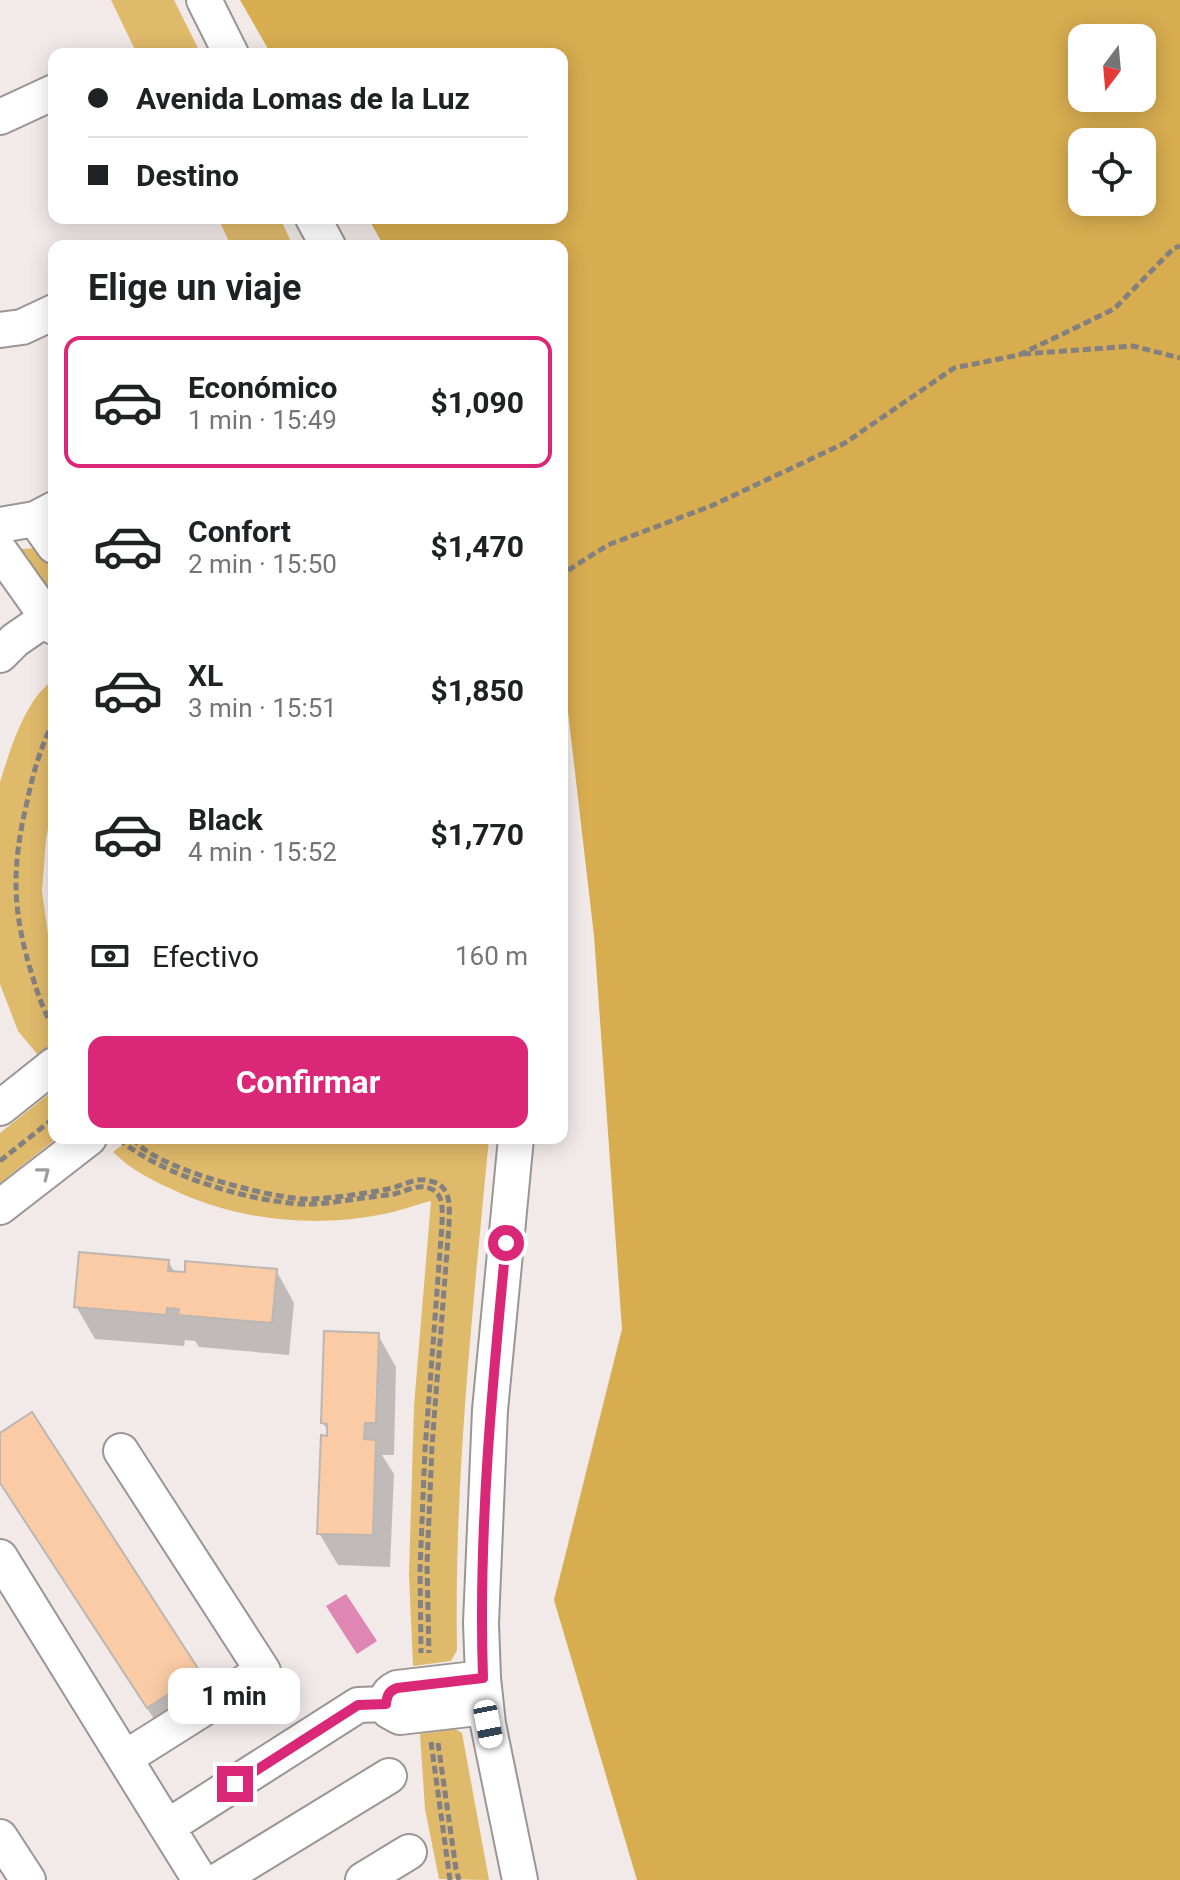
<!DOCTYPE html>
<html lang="es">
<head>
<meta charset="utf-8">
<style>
	body { margin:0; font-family:Roboto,sans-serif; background:#f6f6f6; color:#202124; height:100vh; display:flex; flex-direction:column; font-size:30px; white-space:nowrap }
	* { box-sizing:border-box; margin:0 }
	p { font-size:26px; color:#757577 }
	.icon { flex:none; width:44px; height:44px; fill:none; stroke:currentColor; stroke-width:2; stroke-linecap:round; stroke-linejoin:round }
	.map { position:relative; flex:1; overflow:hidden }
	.panel { position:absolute; left:48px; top:240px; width:520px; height:904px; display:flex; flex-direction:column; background:#fff; border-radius:16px; box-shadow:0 4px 20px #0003 }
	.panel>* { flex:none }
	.banner { position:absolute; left:48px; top:48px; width:520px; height:176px; border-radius:16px; box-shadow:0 4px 20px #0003; display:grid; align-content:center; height:176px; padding:0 40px; background:#fff }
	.needle { width:52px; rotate:196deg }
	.tools { position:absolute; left:1068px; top:24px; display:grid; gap:16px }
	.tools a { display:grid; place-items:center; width:88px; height:88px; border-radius:16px; background:#fff; box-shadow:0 4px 20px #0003; font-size:40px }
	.end { position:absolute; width:36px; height:36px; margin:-18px; border:10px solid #db2777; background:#fff; box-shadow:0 0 0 4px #fff }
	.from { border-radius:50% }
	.bubble { position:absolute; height:56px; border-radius:16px; background:#fff; box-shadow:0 4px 20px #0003; font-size:26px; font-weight:700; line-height:56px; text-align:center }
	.car { position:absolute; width:24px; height:48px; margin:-24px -12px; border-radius:10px; box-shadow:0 0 6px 2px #0007; background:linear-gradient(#fff 24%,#345 0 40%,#fff 0 76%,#345 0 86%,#fff 0) }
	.banner b { display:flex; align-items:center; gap:28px; height:76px; font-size:30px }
	.banner b+b { border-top:2px solid #e0e0e0 }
	.banner i { width:20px; height:20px; background:#202124 }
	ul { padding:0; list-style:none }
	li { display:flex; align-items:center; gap:24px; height:132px; margin:0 16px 12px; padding:0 24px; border:4px solid transparent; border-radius:16px }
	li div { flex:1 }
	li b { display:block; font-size:30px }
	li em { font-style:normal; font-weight:700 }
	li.current { border-color:#db2777 }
	li>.icon { width:72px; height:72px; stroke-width:1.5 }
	h2 { padding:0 40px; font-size:36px; line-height:96px }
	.pay { display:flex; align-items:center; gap:20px; height:88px; padding:0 40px; font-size:30px }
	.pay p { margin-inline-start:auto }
	.primary-button { display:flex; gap:16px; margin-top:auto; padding:16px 40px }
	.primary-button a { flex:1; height:92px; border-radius:16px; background:#db2777; color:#fff; font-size:32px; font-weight:700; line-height:92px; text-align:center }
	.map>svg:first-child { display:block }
	.green { fill:#e0ba6b }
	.forest { fill:#d8ad50; fill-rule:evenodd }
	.water { fill:#df86b3 }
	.shadow { fill:#0003 }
	.building { fill:#facba5; stroke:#bcb7b3; stroke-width:2 }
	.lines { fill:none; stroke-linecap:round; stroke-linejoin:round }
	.minor-casing { stroke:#9b9593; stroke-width:38 }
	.path { stroke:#84807f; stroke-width:5; stroke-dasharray:8 4; stroke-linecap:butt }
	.minor { stroke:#fff; stroke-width:34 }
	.oneway { stroke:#9e9d9c }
	.route { stroke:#db2777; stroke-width:10 }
</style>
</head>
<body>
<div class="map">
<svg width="1180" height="1880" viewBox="0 0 1180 1880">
	<rect width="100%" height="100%" fill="#f1eae8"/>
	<path class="green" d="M 111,0 L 174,0 L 201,54 L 137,54 Z
		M 218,218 L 280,218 L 293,246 L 231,246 Z
		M 42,548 C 59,564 54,581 54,603 L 18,549 Z
		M 54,680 L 54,799 L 46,839 L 42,891 L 48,934 L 54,957 L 54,1044 L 38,1055 L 18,1031 L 0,984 L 0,782 C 10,751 25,698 54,680 Z
		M 54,1090 L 54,1138 L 57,1138 L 0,1183 L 0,1133 Z
		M 131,1138 L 258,1138 L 285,1143 L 337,1142 L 355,1138 L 489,1138 C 473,1308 454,1479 457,1650 L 451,1661 L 413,1666 L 409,1575 L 414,1406 L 431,1201 C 415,1205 400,1211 384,1214 C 316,1228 243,1221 180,1193 C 156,1182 132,1171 113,1152 Z
		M 455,1729 L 462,1733 L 489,1880 L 439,1879 L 425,1809 L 420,1734 Z"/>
	<path class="forest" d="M 240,0 L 1180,0 L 1180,1880 L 637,1880 L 554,1600 L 622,1329 L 594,936 L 562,660 L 562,246 L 384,246 L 368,218 L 562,218 L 562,54 L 271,54 ZM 1082,38 L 1142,38 L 1142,98 L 1082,98 ZM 1082,142 L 1142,142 L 1142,202 L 1082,202 Z"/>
	<path class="water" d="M 346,1594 L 377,1641 L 357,1654 L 326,1606 Z"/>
	<path class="shadow" d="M 168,1261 L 175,1273 L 276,1270 L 294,1303 L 289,1355 L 199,1347 L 195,1341 L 185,1340 L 184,1346 L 95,1339 L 76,1306 Z
		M 378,1335 L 396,1367 L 394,1455 L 382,1455 L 394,1474 L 390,1567 L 338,1565 L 319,1533 L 329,1438 L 329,1433 L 323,1423 Z
		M 31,1415 L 199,1674 L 218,1706 L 167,1739 L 0,1483 L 0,1435 Z"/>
	<path class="building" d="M 79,1252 L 169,1260 L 168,1271 L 185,1272 L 185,1261 L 277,1269 L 272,1323 L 178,1315 L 179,1309 L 167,1308 L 166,1315 L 74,1307 Z
		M 324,1331 L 379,1333 L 376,1423 L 365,1423 L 364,1439 L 376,1440 L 373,1535 L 317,1534 L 321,1435 L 327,1436 L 327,1424 L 321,1423 Z
		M 32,1412 L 201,1673 L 147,1708 L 0,1483 L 0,1433 Z"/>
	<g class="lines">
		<defs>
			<path id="minor" d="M 204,0 L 231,54
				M 0,117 L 54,92
				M 313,218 L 328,246
				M 0,330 L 22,327 L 54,312
				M 35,519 L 54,546
				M 0,525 L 35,519 L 54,509
				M 0,551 L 54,627
				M 0,655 L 15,640 L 47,618
				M 0,1108 L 54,1065
				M 516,1138 L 490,1410 L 481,1623 L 483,1678 L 488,1724 L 520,1880
				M 0,1207 L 89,1138
				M 121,1451 L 263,1671 L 125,1758
				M 0,1557 L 167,1827 L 358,1705 L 386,1704
				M 483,1678 L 397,1688 C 386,1693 385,1700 389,1711 L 400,1717 L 486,1707
				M 167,1827 L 200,1880
				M 0,1837 L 28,1880
				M 219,1880 L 389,1776
				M 363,1880 L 409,1852"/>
		</defs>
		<use href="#minor" class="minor-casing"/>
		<path class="path" d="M 1023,354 L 1133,346 L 1180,358
			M 562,581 L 570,569 L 608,545 L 711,506 L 845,443 L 954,368 L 1019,355 L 1114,309 L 1174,248 L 1180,246
			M 54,720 C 41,746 33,773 27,802 C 11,869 12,912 33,978 C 38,995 45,1014 54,1029
			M 133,1138 C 149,1167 275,1200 309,1199 C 335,1198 362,1194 388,1189 C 398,1187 407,1182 417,1180 C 424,1179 434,1181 440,1185 C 452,1194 449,1212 449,1225 L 432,1446 L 427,1565 L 429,1653
			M 119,1139 C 161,1175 247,1201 302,1204 C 320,1205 339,1201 357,1199 C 369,1197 382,1196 394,1194 C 406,1191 417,1184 429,1188 C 445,1193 442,1212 442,1225 L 425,1450 L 420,1570 L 421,1653
			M 0,1161 L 54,1118
			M 431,1742 L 450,1880
			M 438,1743 L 456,1869 L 459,1880"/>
		<use href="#minor" class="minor"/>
	</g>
	<defs><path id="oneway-chevron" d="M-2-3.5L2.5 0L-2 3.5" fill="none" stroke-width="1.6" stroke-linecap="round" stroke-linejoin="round" transform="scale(2)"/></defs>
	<use class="oneway" href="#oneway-chevron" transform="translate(44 1173) rotate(-38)"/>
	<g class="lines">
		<path class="route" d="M 235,1784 L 358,1705 L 386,1704 C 387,1695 389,1691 397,1688 L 483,1678 C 478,1533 492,1387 506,1243"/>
	</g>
</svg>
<div class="tools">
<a><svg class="needle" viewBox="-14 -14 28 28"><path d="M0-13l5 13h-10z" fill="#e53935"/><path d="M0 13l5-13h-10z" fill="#757577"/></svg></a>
<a><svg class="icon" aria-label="locate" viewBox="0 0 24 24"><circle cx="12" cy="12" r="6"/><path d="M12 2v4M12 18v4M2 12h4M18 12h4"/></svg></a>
</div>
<i class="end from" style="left:506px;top:1243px"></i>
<i class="end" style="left:235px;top:1784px"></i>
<div class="bubble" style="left:168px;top:1668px;width:132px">1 min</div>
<i class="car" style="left:488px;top:1724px;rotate:169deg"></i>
<div class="banner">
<b><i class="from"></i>Avenida Lomas de la Luz</b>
<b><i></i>Destino</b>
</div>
<section class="panel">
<h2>Elige un viaje</h2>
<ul>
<li class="current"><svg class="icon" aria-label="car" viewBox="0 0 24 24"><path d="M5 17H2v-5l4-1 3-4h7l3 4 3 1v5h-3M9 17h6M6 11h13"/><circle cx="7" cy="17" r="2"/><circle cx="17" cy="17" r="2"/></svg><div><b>Económico</b><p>1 min · 15:49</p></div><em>$1,090</em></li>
<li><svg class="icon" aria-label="car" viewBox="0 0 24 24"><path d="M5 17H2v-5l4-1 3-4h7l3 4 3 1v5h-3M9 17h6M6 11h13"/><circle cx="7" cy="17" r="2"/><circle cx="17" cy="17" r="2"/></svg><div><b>Confort</b><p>2 min · 15:50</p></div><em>$1,470</em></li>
<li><svg class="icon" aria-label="car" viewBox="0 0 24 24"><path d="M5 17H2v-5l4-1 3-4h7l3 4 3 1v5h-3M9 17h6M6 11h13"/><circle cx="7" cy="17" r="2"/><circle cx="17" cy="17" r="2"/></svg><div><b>XL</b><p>3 min · 15:51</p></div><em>$1,850</em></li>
<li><svg class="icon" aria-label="car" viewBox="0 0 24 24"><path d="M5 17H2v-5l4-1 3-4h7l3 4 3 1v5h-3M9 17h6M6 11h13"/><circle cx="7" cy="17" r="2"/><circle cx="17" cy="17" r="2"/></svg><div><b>Black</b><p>4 min · 15:52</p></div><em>$1,770</em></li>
</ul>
<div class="pay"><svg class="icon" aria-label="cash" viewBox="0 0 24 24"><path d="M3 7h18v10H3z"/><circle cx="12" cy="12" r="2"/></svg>Efectivo<p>160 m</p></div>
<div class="primary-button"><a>Confirmar</a></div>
</section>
</div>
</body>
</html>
